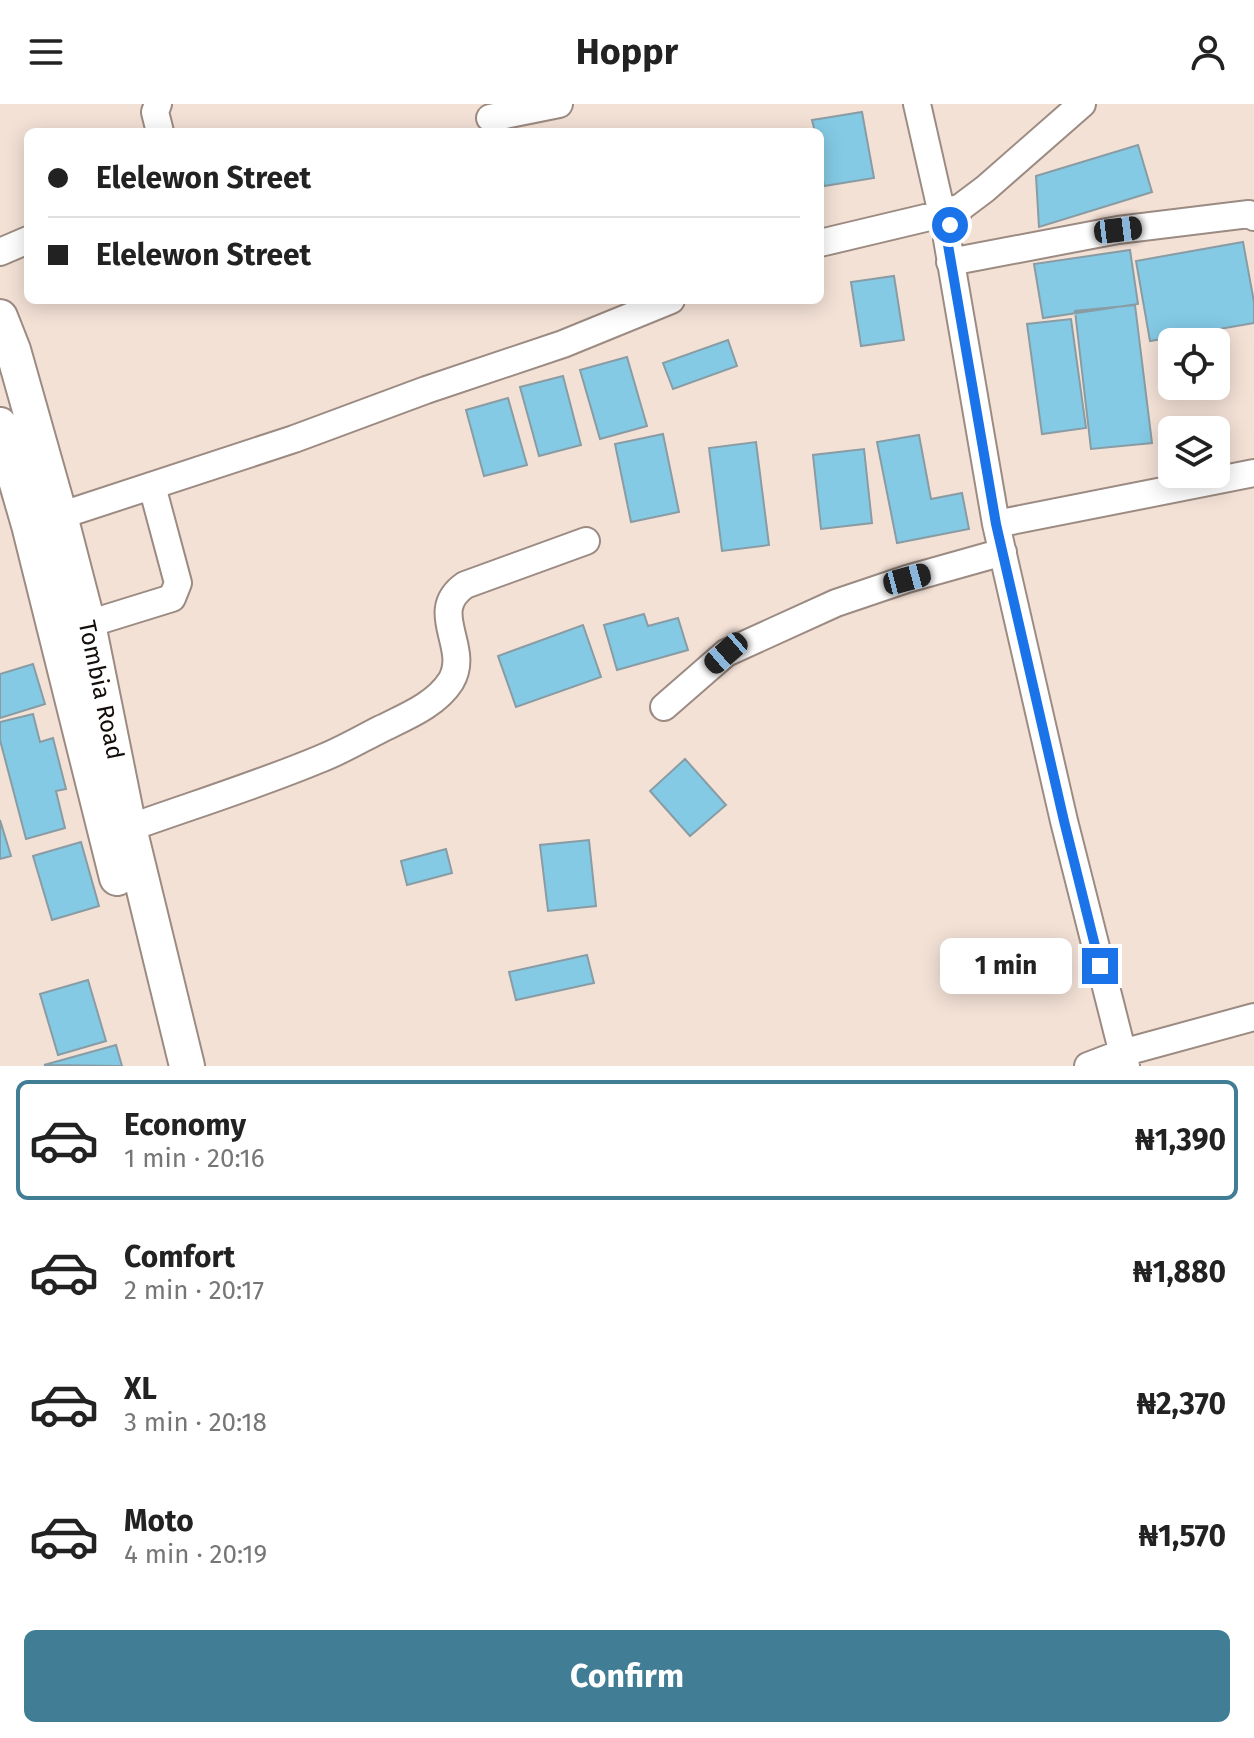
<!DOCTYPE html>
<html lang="en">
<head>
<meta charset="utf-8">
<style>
	body { margin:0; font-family:"Fira Sans",sans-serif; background:#f2f2f2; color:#222; height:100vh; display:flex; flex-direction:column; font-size:30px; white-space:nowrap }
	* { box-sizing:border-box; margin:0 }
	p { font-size:26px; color:#767676 }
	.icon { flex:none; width:44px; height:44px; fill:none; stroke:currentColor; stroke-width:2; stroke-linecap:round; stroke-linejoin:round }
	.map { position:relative; height:962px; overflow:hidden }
	.side { display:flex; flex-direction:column; background:#fff; flex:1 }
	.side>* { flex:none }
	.top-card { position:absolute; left:24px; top:24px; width:800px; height:176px; border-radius:12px; box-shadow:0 4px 20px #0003; display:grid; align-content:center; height:176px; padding:0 24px; background:#fff }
	.tools { position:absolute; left:1158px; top:224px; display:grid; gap:16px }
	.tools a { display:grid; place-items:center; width:72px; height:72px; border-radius:12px; background:#fff; box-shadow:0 4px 20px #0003; font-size:40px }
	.end { position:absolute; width:36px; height:36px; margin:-18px; border:10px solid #1a73e8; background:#fff; box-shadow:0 0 0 4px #fff }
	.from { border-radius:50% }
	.bubble { position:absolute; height:56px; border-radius:12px; background:#fff; box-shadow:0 4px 20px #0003; font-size:26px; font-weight:700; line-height:56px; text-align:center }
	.car { position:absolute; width:24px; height:48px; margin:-24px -12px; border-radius:10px; box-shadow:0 0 6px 2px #0007; background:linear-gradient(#222 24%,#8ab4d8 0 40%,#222 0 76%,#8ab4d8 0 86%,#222 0) }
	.top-card b { display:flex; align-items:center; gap:28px; height:76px; font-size:30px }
	.top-card b+b { border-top:2px solid #e0e0e0 }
	.top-card i { width:20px; height:20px; background:#222 }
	ul { padding:14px 0 0; list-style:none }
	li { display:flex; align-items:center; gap:24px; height:120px; margin:0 16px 12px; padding:0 8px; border:4px solid transparent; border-radius:12px }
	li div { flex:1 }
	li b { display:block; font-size:30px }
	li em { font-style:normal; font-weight:700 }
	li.selected { border-color:#417e95 }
	li>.icon { width:72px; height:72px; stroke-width:1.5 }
	.primary-button { display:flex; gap:16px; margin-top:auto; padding:16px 24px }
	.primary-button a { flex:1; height:92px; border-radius:12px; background:#417e95; color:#fff; font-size:32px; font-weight:700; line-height:92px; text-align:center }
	header { display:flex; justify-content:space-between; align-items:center; height:104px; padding:0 24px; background:#fff; font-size:36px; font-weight:700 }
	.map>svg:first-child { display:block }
	.building { fill:#84cae5; stroke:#899ca4; stroke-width:2 }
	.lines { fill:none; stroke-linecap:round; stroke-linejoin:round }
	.minor-casing { stroke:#9c8b82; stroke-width:30 }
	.major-casing { stroke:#9c8b82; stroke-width:38 }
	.minor { stroke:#fff; stroke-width:26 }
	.major { stroke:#fff; stroke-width:34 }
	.route { stroke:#1a73e8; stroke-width:10 }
	.labels { text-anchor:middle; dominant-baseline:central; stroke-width:8; stroke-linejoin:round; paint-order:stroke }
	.street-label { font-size:24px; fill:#140e0b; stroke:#fff }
</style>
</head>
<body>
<header><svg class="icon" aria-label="menu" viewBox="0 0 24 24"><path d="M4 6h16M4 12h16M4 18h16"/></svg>Hoppr<svg class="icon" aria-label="person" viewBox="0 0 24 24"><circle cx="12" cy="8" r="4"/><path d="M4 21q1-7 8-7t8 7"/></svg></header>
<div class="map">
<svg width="1254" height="962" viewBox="0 0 1254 962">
	<rect width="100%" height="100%" fill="#f3e1d6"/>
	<path class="building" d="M 862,8 L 874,74 L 824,82 L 820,60 L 820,28 L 815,28 L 812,16 Z
		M 1138,41 L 1152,88 L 1039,123 L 1036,72 Z
		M 1243,138 L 1254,198 L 1254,219 L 1150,237 L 1136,157 Z
		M 1130,146 L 1138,200 L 1043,214 L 1034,160 Z
		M 894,172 L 904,236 L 861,242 L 851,178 Z
		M 1135,201 L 1152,339 L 1091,345 L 1075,207 Z
		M 1071,215 L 1086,324 L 1042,330 L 1027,220 Z
		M 728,236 L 737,262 L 673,285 L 663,259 Z
		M 627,253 L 647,322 L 600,335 L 580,266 Z
		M 563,272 L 581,341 L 539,352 L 520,283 Z
		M 508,294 L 527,361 L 484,372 L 466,306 Z
		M 663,330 L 679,408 L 631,418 L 615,340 Z
		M 919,331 L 931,395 L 962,389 L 969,425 L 897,439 L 877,338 Z
		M 756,338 L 769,441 L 722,447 L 709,344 Z
		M 864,345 L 872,419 L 821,425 L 813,351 Z
		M 644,510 L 648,522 L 678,514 L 688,546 L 617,566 L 604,521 Z
		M 583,521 L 601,573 L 516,603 L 498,552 Z
		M 33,560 L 45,600 L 0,614 L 0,570 Z
		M 33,610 L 40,638 L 53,634 L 66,685 L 56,687 L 65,724 L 26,735 L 0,636 L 0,618 Z
		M 685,655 L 726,701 L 690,732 L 650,687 Z
		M 0,716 L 11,752 L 0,755 Z
		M 589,736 L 596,802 L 548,807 L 540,741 Z
		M 81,738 L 99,802 L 52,816 L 33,752 Z
		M 446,745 L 452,769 L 407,781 L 401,757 Z
		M 587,851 L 594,879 L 516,896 L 509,868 Z
		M 88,876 L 106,937 L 58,951 L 40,890 Z
		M 116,941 L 122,962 L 44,961 Z"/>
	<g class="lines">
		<defs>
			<path id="minor" d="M 158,0 L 155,8 L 160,28
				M 917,0 L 942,110
				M 490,14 L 559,0
				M 961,103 L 950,121 L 947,135 L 996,420 L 1064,717 L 1126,962
				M 820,139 L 942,110 L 961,103 L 985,85 L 1082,0
				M 0,148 L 28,136
				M 950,158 L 1118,126 L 1249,110 L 1254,113
				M 44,417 L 294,335 L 426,286 L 563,240 L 671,196
				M 996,420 L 1254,369
				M 88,520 L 172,494 L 178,479 L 152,382
				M 664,603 L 726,549 L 836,499 L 907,475 L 1003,448
				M 129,724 C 193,701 258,681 320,655 C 341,647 361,635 381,625 C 405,613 436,601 451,577 C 471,543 426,508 465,481 L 586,437
				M 1088,962 L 1122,949 L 1254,913"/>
			<path id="major" d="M 0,213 L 13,246 L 60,412 L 88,520 L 129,724 L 187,962
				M 0,321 L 29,421 L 117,774"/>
		</defs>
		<use href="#minor" class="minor-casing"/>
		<use href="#major" class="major-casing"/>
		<use href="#minor" class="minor"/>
		<use href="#major" class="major"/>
	</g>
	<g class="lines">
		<path class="route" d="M 950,121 L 947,135 L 996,420 L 1064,717 L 1100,862"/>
	</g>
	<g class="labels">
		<g class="street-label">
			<text transform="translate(101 586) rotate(78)">Tombia Road</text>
		</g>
	</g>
</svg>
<div class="tools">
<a><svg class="icon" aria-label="locate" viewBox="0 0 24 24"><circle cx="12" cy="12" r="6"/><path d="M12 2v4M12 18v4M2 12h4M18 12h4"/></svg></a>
<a><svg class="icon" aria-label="layers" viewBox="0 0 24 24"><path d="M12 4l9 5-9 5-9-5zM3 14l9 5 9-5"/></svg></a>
</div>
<i class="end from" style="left:950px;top:121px"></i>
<i class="end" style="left:1100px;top:862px"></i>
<div class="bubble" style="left:940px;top:834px;width:132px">1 min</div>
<i class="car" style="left:1118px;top:126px;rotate:83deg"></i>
<i class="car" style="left:907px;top:475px;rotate:75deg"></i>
<i class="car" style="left:726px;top:549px;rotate:229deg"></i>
<div class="top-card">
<b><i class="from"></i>Elelewon Street</b>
<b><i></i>Elelewon Street</b>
</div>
</div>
<section class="side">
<ul>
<li class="selected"><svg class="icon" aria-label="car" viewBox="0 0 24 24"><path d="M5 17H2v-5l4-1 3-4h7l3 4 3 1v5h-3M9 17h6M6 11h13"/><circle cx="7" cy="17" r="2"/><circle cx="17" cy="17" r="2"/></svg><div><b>Economy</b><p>1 min · 20:16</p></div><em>₦1,390</em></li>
<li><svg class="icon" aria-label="car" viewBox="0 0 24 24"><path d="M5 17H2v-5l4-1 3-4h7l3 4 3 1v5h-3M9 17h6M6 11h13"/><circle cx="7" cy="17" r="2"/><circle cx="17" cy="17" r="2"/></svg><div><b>Comfort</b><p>2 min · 20:17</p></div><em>₦1,880</em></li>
<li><svg class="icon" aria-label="car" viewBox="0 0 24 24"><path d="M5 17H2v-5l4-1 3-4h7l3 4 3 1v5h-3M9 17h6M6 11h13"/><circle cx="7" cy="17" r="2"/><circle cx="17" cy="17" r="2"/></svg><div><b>XL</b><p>3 min · 20:18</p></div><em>₦2,370</em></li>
<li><svg class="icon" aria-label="car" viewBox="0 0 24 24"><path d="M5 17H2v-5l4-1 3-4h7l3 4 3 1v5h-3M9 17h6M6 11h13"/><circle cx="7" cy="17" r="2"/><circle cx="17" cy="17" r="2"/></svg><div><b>Moto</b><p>4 min · 20:19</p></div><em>₦1,570</em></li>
</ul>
<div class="primary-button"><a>Confirm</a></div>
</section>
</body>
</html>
